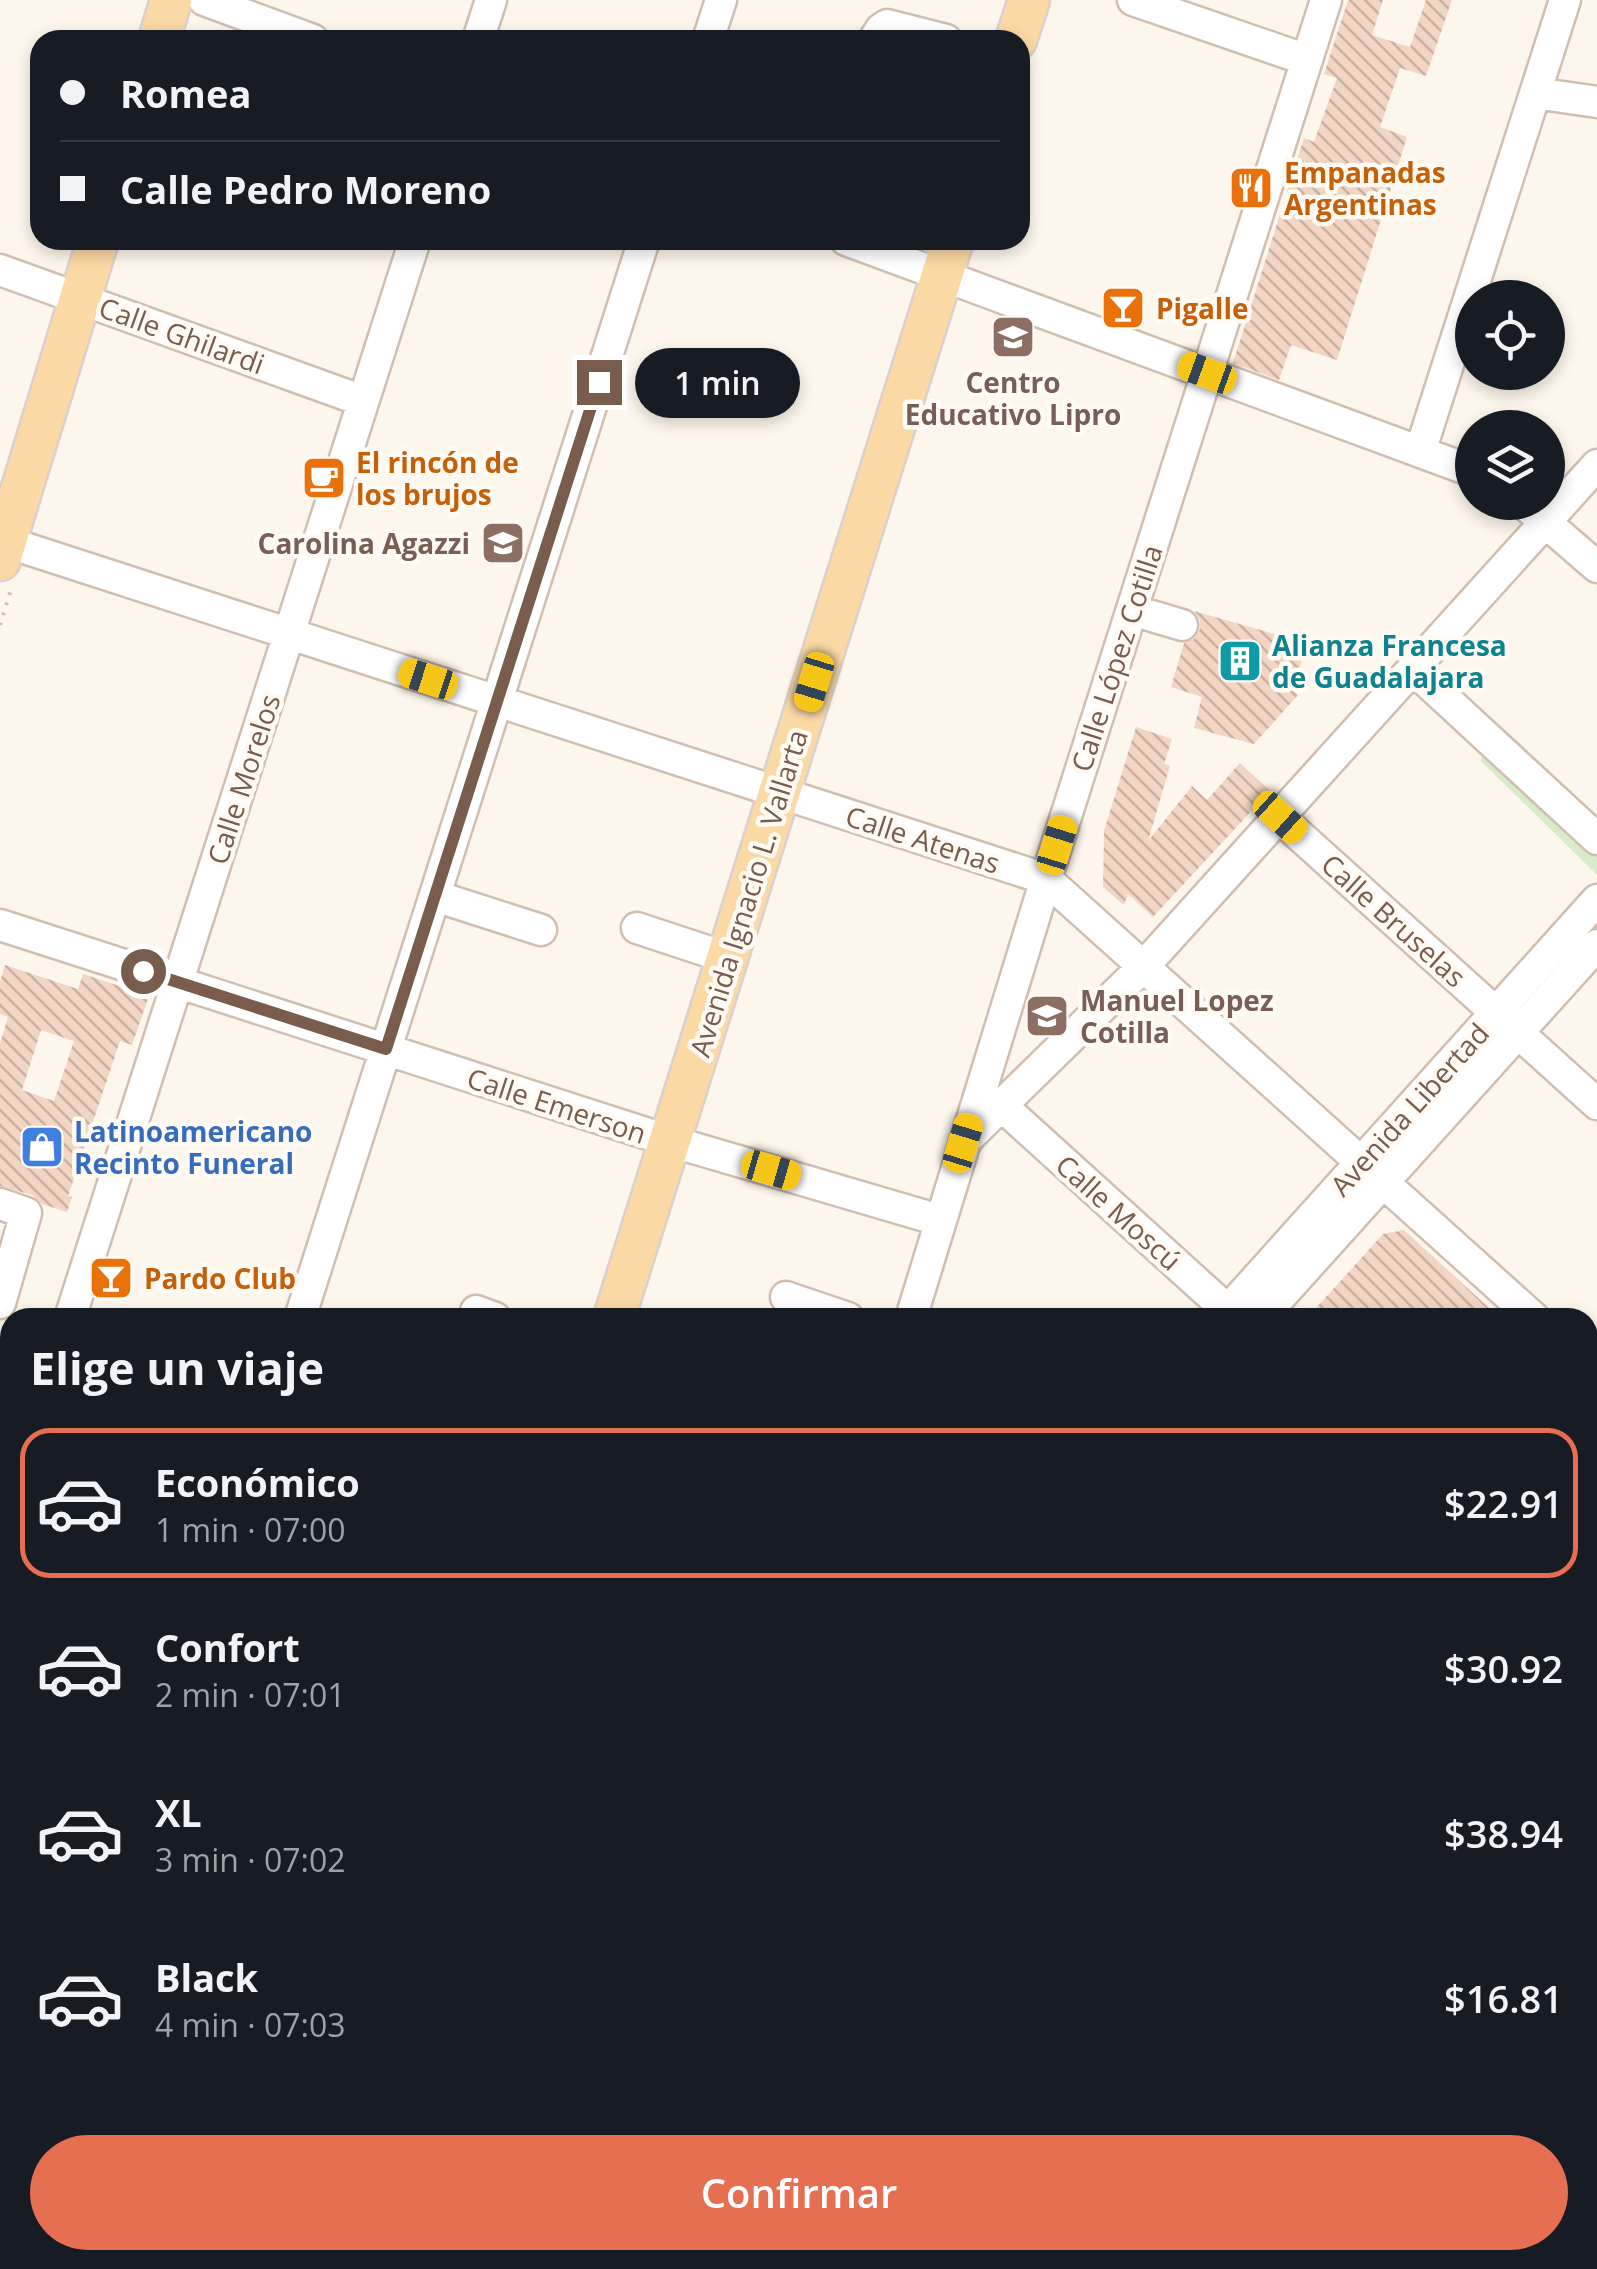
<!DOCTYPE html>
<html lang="es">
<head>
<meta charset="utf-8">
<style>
	body { margin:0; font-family:"Open Sans",sans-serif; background:#20242c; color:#f1f3f6; height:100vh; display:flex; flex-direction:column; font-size:38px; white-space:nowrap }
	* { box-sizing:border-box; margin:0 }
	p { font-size:32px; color:#9ea1a6 }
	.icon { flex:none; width:55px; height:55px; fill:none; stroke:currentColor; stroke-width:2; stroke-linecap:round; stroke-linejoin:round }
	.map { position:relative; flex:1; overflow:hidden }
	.details { position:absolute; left:0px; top:1308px; width:1598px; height:962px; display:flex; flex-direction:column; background:#171b24; border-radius:30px 30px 0 0; box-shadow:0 5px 15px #0003 }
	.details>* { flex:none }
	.banner { position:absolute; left:30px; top:30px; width:1000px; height:220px; border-radius:30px; box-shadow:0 5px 15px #0003; display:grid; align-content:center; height:220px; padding:0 30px; background:#171b24 }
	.fabs { position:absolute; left:1455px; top:280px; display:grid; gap:20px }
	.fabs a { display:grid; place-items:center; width:110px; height:110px; border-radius:50%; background:#171b24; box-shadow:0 5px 15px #0003; font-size:50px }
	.end { position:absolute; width:45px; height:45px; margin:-22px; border:12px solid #7a5c4d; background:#fff; box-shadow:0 0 0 5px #fff }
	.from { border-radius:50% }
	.bubble { position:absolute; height:70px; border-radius:35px; background:#171b24; box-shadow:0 5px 15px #0003; font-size:32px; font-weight:600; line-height:70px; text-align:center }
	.car { position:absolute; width:30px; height:60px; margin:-30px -15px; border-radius:12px; box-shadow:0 0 8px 2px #0007; background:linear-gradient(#f5c518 24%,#345 0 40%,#f5c518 0 76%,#345 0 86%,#f5c518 0) }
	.banner b { display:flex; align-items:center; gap:35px; height:95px; font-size:38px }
	.banner b+b { border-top:2px solid #363941 }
	.banner i { width:25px; height:25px; background:#f1f3f6 }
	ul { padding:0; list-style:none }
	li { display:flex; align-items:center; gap:30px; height:150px; margin:0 20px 15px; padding:0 10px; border:5px solid transparent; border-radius:30px }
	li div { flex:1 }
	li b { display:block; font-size:38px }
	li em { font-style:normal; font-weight:600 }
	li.current { border-color:#e76f51 }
	li>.icon { width:90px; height:90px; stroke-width:1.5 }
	h2 { padding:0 30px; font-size:45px; line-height:120px }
	.action { display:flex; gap:20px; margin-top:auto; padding:20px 30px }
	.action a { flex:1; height:115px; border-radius:60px; background:#e76f51; color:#fff; font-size:40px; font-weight:600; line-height:115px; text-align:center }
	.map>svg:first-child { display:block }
	.park { fill:#d8ecc9 }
	.building { fill:url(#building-back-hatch); fill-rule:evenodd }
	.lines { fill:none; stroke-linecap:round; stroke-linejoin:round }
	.minor-casing { stroke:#d1beb0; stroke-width:35 }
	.major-casing { stroke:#dad1cd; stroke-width:45 }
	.path { stroke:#d9b8a5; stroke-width:4; stroke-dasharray:2.5 8; stroke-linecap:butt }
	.minor { stroke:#fff; stroke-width:30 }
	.major { stroke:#fbd9a5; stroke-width:40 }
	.route { stroke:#7a5c4d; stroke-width:12 }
	.labels { text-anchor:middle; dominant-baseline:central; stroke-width:9; stroke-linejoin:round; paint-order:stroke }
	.food-label { font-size:28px; font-weight:bold; fill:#c56008; stroke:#fffaf3; text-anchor:start }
	.street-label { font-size:28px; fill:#7a5c4d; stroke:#fffaf3 }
	.education-label { font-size:28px; font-weight:bold; fill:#785e54; stroke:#fffaf3 }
	.culture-label { font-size:28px; font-weight:bold; fill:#0d838f; stroke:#fffaf3; text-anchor:start }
	.shop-label { font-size:28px; font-weight:bold; fill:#366cbe; stroke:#fffaf3; text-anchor:start }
</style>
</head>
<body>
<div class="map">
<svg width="1597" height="2269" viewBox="0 0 1597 2269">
	<defs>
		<pattern id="building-back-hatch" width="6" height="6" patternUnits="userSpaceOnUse" patternTransform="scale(2.5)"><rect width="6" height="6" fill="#f3d5c3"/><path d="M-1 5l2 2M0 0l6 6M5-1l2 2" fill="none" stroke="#cab0a1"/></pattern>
	</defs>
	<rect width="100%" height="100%" fill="#fdf6ec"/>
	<path class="park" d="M 1503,728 L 1597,815 L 1597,875 L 1480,760 Z"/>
	<path class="building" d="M 1348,0 L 1383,0 L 1372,35 L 1410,47 L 1426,0 L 1452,0 L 1426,76 L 1400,68 L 1380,127 L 1407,137 L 1337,360 L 1291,345 L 1279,380 L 1233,363 L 1304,138 L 1314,142 L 1337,78 L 1324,74 Z
		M 1194,611 L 1306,643 L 1294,691 L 1298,695 L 1254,744 L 1194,728 L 1202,697 L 1171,687 L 1184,643 L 1194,639 L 1200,629 L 1200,620 Z
		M 1136,727 L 1172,739 L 1164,764 L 1170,766 L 1148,841 L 1192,786 L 1207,800 L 1240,763 L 1270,791 L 1153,917 L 1128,894 L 1124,905 L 1103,887 L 1104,831 Z
		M 5,965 L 78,989 L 83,974 L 149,996 L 132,1045 L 120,1041 L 68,1196 L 72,1197 L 67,1212 L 42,1204 L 32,1195 L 0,1186 L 0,1043 L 8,1017 L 0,1014 L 0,982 ZM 41,1030 L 74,1041 L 54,1101 L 22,1090 Z
		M 1404,1230 L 1500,1318 L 1307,1318 L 1383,1234 Z"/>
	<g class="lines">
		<defs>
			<path id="minor" d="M 204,0 L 313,40
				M 1133,0 L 1307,60
				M 478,40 L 491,0
				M 708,40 L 721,0
				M 874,40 L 881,29 L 887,25 L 946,40
				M 1535,93 L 1597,102
				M 846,240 L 1472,471
				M 0,270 L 363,401
				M 1420,452 L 1565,0
				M 1522,502 L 1597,567
				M 0,540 L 1046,879 L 1534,1318
				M 1132,610 L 1182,625
				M 1413,669 L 1597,839
				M 1279,817 L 1597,1104
				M 435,896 L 541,930
				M 0,925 L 670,1141 L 939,1220
				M 637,928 L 728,958
				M 1002,1106 L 1236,1318
				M 967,1139 L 1144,966 L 1597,465
				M 0,1204 L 26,1213 L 0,1303
				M 786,1297 L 848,1318
				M 476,1311 L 495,1318
				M 70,1318 L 415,240
				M 300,1318 L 644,240
				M 911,1318 L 1046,879 L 1326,0
				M 1221,1318 L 1597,900
				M 1261,1318 L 1597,945
				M 1588,1366 L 1597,1374
				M 1588,1418 L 1597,1408
				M 1588,1479 L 1597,1469
				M 0,1542 L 10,1510
				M 0,1695 L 10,1699
				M 1588,1825 L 1597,1828
				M 1588,1957 L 1597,1927
				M 1588,2027 L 1597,2030
				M 0,2140 L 10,2143
				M 1588,2204 L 1597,2207
				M 0,2256 L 10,2225
				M 135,2260 L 164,2269
				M 390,2260 L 418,2269
				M 627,2269 L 629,2260
				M 866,2269 L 869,2260
				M 1156,2269 L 1159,2260
				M 1489,2269 L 1491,2260"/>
			<path id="major" d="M 159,40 L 171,0
				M 1016,40 L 1029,0
				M 0,560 L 98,240
				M 614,1318 L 953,240
				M 315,2269 L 318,2260"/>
		</defs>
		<use href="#minor" class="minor-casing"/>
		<use href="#major" class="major-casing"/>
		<path class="path" d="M 0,625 L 12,586"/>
		<use href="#minor" class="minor"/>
		<use href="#major" class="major"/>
	</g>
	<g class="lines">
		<path class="route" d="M 143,971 L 386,1049 L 599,382"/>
	</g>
	<defs>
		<symbol id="restaurant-square" viewBox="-11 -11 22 22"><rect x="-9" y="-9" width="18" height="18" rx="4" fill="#e8710a" stroke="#fffaf3"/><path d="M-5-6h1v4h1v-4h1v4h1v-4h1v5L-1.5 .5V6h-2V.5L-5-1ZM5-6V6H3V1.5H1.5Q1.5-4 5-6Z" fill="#fff"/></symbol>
		<symbol id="bar-square" viewBox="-11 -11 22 22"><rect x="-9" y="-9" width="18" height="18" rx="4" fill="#e8710a" stroke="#fffaf3"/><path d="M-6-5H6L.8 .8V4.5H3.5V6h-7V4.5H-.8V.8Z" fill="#fff"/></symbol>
		<symbol id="university-square" viewBox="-11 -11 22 22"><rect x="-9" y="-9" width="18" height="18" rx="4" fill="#8d6e63" stroke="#fffaf3"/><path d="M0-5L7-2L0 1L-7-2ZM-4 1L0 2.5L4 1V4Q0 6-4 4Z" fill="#fff"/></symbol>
		<symbol id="cafe-square" viewBox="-11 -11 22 22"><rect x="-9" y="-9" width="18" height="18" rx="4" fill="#e8710a" stroke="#fffaf3"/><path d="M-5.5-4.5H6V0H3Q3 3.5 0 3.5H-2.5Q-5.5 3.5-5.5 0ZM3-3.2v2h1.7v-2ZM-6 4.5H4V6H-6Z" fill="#fff"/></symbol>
		<symbol id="school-square" viewBox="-11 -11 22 22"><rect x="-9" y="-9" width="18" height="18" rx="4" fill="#8d6e63" stroke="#fffaf3"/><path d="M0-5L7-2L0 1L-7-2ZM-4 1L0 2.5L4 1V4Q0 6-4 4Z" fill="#fff"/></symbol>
		<symbol id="building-square" viewBox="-11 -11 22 22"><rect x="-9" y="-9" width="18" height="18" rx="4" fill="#0f9aa8" stroke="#fffaf3"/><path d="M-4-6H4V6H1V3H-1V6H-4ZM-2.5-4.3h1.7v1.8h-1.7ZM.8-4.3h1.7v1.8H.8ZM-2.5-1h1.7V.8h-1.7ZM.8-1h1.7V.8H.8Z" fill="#fff"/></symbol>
		<symbol id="shop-square" viewBox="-11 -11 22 22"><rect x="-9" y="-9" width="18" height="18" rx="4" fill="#3f7fe0" stroke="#fffaf3"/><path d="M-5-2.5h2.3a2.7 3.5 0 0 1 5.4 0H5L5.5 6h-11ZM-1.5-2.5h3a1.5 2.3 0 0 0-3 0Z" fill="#fff"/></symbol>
	</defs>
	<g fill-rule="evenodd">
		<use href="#restaurant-square" x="1226" y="163" width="50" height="50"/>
		<use href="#bar-square" x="1098" y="283" width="50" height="50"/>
		<use href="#university-square" x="988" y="312" width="50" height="50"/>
		<use href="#cafe-square" x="299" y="453" width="50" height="50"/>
		<use href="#school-square" x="478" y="518" width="50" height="50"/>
		<use href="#building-square" x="1215" y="636" width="50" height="50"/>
		<use href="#school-square" x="1022" y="991" width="50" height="50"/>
		<use href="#shop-square" x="17" y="1122" width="50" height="50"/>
		<use href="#bar-square" x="86" y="1253" width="50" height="50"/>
	</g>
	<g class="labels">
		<g class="food-label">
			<text x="1284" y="172">Empanadas<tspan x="1284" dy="32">Argentinas</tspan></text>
			<text x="1156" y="308">Pigalle</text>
			<text x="356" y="462">El rincón de<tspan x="356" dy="32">los brujos</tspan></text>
			<text x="144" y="1278">Pardo Club</text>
		</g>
		<g class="street-label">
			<text transform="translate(182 335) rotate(20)">Calle Ghilardi</text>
			<text transform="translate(1116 658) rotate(-72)">Calle López Cotilla</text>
			<text transform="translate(243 779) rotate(-72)">Calle Morelos</text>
			<text transform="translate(923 839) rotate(18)">Calle Atenas</text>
			<text transform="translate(748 893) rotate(-73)">Avenida Ignacio L. Vallarta</text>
			<text transform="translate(1394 920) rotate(42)">Calle Bruselas</text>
			<text transform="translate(557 1105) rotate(18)">Calle Emerson</text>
			<text transform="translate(1409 1109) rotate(-48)">Avenida Libertad</text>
			<text transform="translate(1119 1212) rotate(42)">Calle Moscú</text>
		</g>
		<g class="education-label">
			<text x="1013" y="382">Centro<tspan x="1013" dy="32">Educativo Lipro</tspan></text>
			<text x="470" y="543" text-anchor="end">Carolina Agazzi</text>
			<text x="1080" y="1000" text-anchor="start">Manuel Lopez<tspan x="1080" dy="32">Cotilla</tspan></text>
		</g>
		<g class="culture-label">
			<text x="1272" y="645">Alianza Francesa<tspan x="1272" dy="32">de Guadalajara</tspan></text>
		</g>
		<g class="shop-label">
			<text x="74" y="1131">Latinoamericano<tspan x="74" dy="32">Recinto Funeral</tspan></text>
		</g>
	</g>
</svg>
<div class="fabs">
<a><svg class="icon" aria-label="locate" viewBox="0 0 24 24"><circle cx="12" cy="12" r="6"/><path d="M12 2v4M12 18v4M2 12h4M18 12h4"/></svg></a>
<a><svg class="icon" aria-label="layers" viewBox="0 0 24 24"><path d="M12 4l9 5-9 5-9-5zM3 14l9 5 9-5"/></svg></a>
</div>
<i class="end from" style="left:143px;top:971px"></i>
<i class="end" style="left:599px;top:382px"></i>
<div class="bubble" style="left:635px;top:348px;width:165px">1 min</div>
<i class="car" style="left:1207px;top:373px;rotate:290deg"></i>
<i class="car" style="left:428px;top:679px;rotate:288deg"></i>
<i class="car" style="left:814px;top:682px;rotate:197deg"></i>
<i class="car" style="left:1280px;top:817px;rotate:132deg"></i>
<i class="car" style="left:1057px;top:845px;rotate:17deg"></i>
<i class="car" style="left:963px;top:1143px;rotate:17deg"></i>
<i class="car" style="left:771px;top:1170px;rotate:106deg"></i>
<div class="banner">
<b><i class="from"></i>Romea</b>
<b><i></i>Calle Pedro Moreno</b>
</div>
<section class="details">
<h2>Elige un viaje</h2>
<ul>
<li class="current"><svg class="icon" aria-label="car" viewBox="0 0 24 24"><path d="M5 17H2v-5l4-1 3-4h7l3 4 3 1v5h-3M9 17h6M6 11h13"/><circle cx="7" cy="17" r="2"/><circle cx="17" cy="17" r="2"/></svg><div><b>Económico</b><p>1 min · 07:00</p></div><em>$22.91</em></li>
<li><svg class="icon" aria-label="car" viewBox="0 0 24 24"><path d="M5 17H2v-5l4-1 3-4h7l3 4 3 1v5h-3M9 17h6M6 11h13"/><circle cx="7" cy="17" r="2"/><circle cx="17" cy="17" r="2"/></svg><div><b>Confort</b><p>2 min · 07:01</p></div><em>$30.92</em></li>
<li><svg class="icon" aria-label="car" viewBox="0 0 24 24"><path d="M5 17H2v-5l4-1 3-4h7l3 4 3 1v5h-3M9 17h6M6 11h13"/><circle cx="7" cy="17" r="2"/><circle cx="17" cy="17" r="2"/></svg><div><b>XL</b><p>3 min · 07:02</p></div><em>$38.94</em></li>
<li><svg class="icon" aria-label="car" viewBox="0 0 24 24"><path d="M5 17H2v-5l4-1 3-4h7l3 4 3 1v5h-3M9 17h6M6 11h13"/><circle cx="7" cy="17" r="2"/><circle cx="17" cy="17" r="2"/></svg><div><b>Black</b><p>4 min · 07:03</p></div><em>$16.81</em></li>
</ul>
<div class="action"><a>Confirmar</a></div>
</section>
</div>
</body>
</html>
